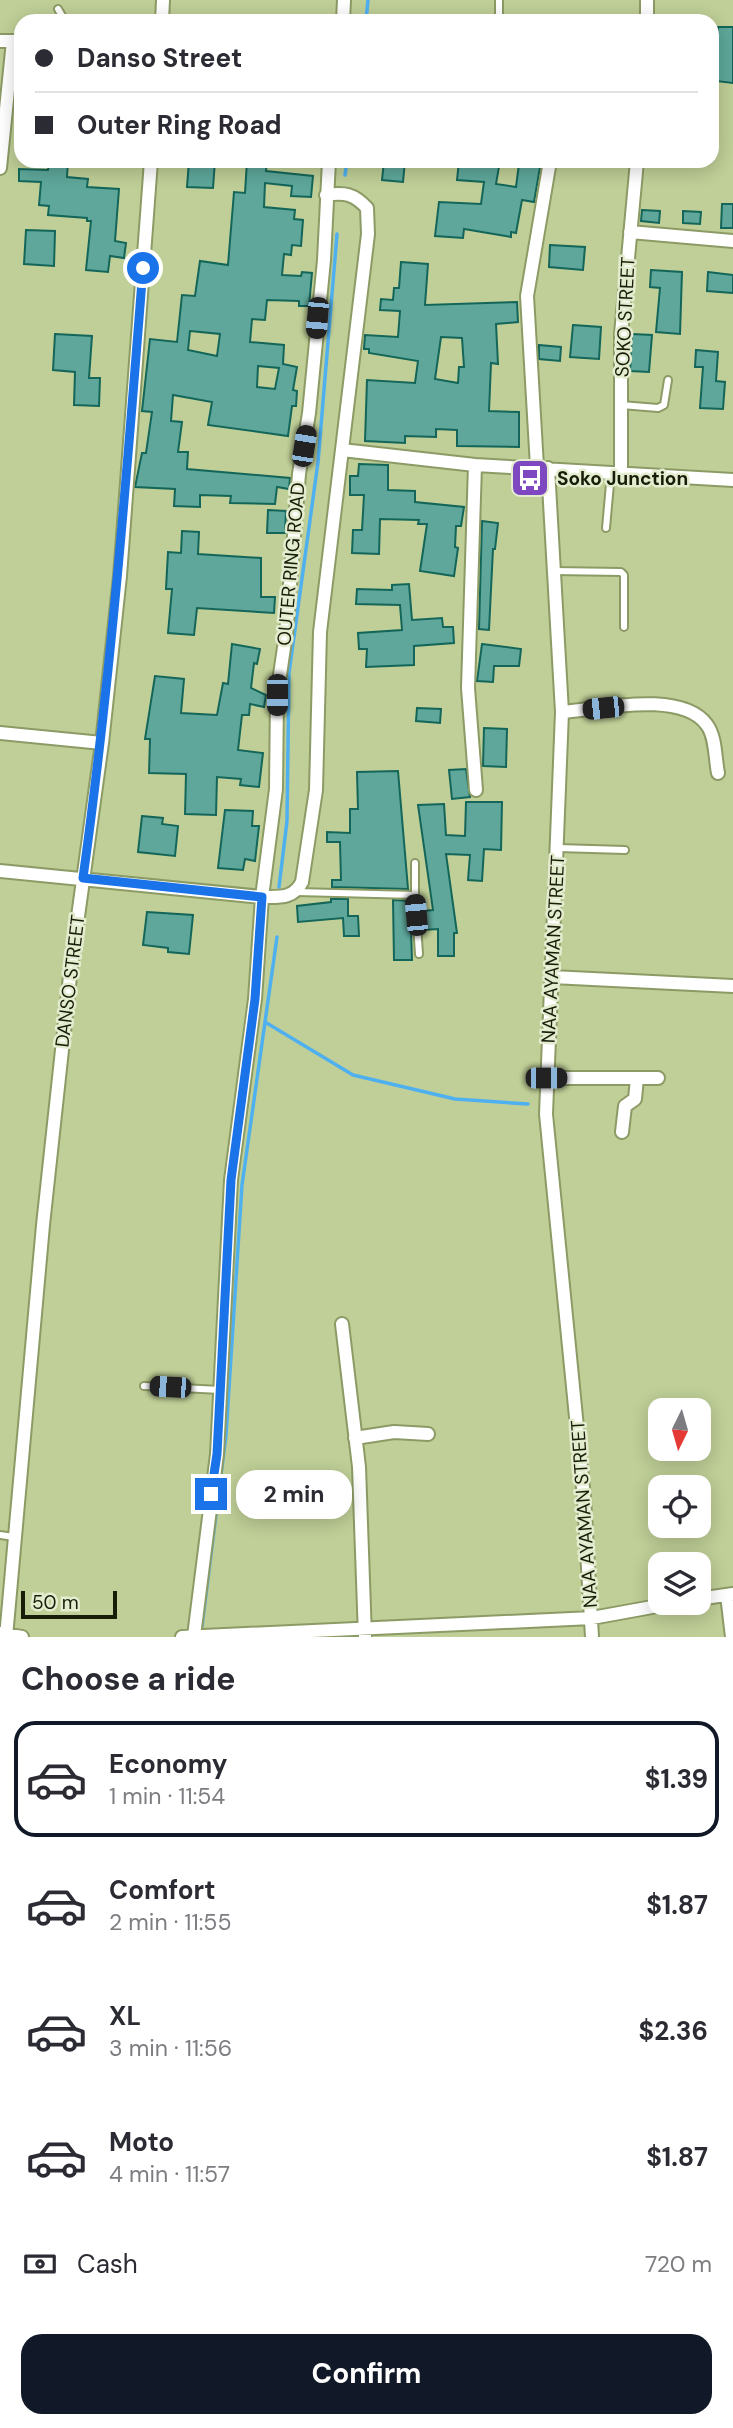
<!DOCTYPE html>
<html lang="en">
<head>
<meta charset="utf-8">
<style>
	body { margin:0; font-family:"DM Sans",sans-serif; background:#f7f7f7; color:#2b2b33; height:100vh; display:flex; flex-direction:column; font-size:26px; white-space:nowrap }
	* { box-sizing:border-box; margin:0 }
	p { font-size:23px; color:#7c7c81 }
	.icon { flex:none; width:38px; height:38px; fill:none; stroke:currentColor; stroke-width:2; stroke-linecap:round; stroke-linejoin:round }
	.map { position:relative; height:1637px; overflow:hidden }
	.sheet { display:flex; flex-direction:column; background:#fff; flex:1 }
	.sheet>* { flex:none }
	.top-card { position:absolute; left:14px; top:14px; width:705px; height:154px; border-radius:21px; box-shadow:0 4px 18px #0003; display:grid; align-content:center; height:154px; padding:0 21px; background:#fff }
	.needle { width:46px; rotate:185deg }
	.buttons { position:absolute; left:648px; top:1398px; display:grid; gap:14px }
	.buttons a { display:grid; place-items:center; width:63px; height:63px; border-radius:14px; background:#fff; box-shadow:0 4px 18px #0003; font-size:35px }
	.scale { position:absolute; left:21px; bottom:18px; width:96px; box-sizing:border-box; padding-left:7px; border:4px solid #181d08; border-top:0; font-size:19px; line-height:24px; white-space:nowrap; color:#181d08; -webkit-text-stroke:5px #e3eccf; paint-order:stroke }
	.end { position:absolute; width:32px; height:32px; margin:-16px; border:9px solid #1a73e8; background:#fff; box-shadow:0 0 0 4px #fff }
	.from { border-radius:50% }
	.bubble { position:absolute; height:49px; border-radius:21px; background:#fff; box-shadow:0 4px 18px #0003; font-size:23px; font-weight:700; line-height:49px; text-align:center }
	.car { position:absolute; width:21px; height:42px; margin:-21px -10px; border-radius:9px; box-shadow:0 0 5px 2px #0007; background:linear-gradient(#222 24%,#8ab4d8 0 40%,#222 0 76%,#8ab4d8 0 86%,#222 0) }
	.top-card b { display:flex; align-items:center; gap:24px; height:66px; font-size:26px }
	.top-card b+b { border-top:2px solid #e1e1e2 }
	.top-card i { width:18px; height:18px; background:#2b2b33 }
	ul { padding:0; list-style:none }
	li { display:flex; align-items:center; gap:21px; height:116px; margin:0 14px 10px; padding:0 7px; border:4px solid transparent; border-radius:21px }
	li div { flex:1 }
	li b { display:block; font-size:26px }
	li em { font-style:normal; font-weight:700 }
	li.selected { border-color:#111827 }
	li>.icon { width:63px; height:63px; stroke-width:1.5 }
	h2 { padding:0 21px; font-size:32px; line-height:84px }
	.pay { display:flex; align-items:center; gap:18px; height:77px; padding:0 21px; font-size:26px }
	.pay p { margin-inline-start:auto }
	.button { display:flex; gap:14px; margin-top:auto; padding:14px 21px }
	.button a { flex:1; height:80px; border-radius:21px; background:#111827; color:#fff; font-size:28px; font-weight:700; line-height:80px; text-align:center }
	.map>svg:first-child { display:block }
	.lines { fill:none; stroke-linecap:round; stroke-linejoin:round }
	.stream { stroke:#4fb0f0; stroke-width:3.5 }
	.building { fill:#5ea79a; stroke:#14665a; stroke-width:2; fill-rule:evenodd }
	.service-casing { stroke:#8c9b65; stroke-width:10 }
	.minor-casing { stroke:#8c9b65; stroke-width:16 }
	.service { stroke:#fff; stroke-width:6 }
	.minor { stroke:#fff; stroke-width:12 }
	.route { stroke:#1a73e8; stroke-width:9 }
	.labels { text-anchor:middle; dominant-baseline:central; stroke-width:5; stroke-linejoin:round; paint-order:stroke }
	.street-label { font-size:19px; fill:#181d08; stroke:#e3eccf }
	.poi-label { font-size:19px; font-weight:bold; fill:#181d08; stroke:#e3eccf; text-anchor:start }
</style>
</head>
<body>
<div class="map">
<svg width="733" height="1637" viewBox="0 0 733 1637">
	<rect width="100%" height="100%" fill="#bfcf97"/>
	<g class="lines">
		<path class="stream" d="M 366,21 L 368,0
			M 345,175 L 347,161
			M 279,887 L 287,821 L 289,673 L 318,462 L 337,234
			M 265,1022 L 353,1075 L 455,1099 L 528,1104
			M 202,1626 L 226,1435 L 242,1185 L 277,937"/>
	</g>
	<path class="building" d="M 718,27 L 733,27 L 733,83 L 716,81 L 718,67 L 712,67 L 712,52 L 718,53 Z
		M 49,161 L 68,161 L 67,177 L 88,179 L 87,187 L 119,189 L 115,241 L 126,243 L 124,258 L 110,256 L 108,272 L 86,270 L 91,221 L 87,221 L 87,218 L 48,215 L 49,206 L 39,205 L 41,182 L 19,181 L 19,169 L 48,170 Z
		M 189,161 L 215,161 L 213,188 L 187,187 Z
		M 247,161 L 267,161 L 266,171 L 313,176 L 311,197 L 291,196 L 292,186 L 265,183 L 264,207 L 295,210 L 294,219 L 303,220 L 301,246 L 292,245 L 291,255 L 284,254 L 282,275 L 301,276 L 302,272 L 312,273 L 309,306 L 299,306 L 299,301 L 267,300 L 265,320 L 252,319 L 250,342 L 284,345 L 283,364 L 297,367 L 293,390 L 297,391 L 296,406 L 292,406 L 288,436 L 208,425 L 212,402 L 173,395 L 171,421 L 182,422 L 178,452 L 188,452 L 187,469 L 290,478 L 289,489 L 277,487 L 275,504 L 230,503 L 231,496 L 200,495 L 200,507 L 174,506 L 175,489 L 135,487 L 142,453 L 146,453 L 152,412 L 142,411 L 150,339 L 177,342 L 182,295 L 195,296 L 200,261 L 228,265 L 234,192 L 245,193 ZM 190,331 L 220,334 L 217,356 L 188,350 ZM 258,366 L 279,368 L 275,389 L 257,387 Z
		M 384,161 L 405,161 L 403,182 L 382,180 Z
		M 459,161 L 500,161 L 496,184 L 516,187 L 519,164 L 540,167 L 534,202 L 522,200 L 516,233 L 511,232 L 511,237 L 464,229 L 463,238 L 435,236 L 439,202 L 481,204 L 484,182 L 457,180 Z
		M 722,204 L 733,204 L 733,228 L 721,228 Z
		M 642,210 L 660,211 L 659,223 L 641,221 Z
		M 683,211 L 701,212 L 700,224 L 683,223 Z
		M 26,230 L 55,231 L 54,266 L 24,264 Z
		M 550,245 L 585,247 L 583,270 L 549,267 Z
		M 401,262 L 428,264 L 425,305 L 517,302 L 518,322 L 496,324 L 498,364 L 491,363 L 489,411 L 519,412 L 519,447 L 457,446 L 457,430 L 436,429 L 436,437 L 405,436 L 405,443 L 365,441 L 367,380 L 415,383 L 418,361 L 369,353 L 369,349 L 364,349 L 365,335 L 398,337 L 400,311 L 380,310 L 381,299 L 393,300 L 394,288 L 399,288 ZM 441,337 L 462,338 L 464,367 L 459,367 L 458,383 L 435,379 Z
		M 651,270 L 682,272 L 680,334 L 656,332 L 660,288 L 650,287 Z
		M 708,272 L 733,275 L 733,293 L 707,291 Z
		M 573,325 L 601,327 L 599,359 L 570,357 Z
		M 55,334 L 92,336 L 89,378 L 100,378 L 99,406 L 74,405 L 75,372 L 53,370 Z
		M 632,334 L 652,335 L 649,372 L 630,371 Z
		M 539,345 L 561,347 L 560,361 L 539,359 Z
		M 696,350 L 718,352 L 716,381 L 725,382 L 723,409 L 700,408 L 703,367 L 695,367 Z
		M 359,464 L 388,465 L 388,490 L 415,491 L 415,502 L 464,507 L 461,526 L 456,526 L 455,547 L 458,548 L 454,576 L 420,571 L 427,524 L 418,524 L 419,520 L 380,519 L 379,554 L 352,553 L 353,530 L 362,530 L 364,495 L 350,495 L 350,476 L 358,476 Z
		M 268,510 L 286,511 L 285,533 L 267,533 Z
		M 482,521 L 498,523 L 495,549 L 493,549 L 489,630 L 479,629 Z
		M 182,531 L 199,532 L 198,554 L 261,558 L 261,597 L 275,597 L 274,613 L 197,608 L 194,635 L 168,633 L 172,589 L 166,589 L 168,552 L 181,553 Z
		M 409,584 L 412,620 L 442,618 L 443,627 L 453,627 L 454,643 L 414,646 L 414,665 L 366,667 L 367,649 L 359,649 L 358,633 L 402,630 L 400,605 L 356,604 L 357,589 L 392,590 L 392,585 Z
		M 232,644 L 260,649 L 257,664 L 254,663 L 251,688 L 266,695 L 264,707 L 250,704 L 249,715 L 242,715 L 238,750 L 263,753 L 259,787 L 240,785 L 241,779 L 217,777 L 216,815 L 185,814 L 186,774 L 149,773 L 150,739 L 145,739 L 155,676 L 184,679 L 181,713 L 217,715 L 223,683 L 228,684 Z
		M 482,644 L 521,649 L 519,666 L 494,666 L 493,682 L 477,681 Z
		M 417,708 L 441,709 L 440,723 L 416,721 Z
		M 484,728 L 507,729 L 506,767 L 483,766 Z
		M 466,769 L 470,797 L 452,799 L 449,770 Z
		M 398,771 L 408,889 L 332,887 L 332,880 L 341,880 L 340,842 L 327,842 L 327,832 L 350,833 L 350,809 L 358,809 L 357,772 Z
		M 466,802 L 502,802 L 501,850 L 484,849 L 482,881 L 468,880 L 470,855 L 446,854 L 457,933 L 454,933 L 454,956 L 438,956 L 438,929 L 423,930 L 422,911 L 433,910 L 418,805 L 444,804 L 446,835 L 465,836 Z
		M 225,810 L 253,811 L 252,826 L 259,826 L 255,861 L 245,859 L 243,870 L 218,868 Z
		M 142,816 L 163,818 L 162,824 L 178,826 L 175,856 L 138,852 Z
		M 331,899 L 348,899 L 348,916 L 358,916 L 359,936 L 344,936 L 343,918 L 298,922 L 297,906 L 331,902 Z
		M 393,900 L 410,901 L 412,960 L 394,960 Z
		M 147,912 L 193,915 L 189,954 L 168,952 L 168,948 L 143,945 Z"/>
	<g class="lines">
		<defs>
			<path id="service" d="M 499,0 L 499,21
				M 58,9 L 65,21
				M 621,405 L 658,408 L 664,405 L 668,380
				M 606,528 L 611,473
				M 554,571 L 621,572 L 624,575 L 624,627
				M 558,848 L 625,850
				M 415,863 L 415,895
				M 297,892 L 415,895 L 419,954
				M 144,1386 L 220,1390
				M 0,1535 L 14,1537"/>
			<path id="minor" d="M 162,21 L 163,0
				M 343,21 L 344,0
				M 647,21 L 647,0
				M 0,41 L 21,41
				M 0,168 L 13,41
				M 630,232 L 733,241
				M 342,450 L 475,465 L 733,480
				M 475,465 L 468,688 L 476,790
				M 537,467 L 527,296 L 550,161
				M 548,468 L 562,712 L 546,1114 L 584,1498 L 592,1637
				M 621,473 L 621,334 L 637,161
				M 562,712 C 600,709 682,690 707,725 C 716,737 715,759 718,773
				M 0,733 L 102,743
				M 0,871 L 262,897 C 280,897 293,899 302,882 L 316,790 L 320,632 L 368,234 L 367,208 C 354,194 345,192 326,195
				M 552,977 L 733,986
				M 546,1078 L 658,1078
				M 622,1132 L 625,1106 L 635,1099 L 637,1078
				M 342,1324 L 359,1467 L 365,1637
				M 355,1438 L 394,1432 L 428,1434
				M 727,1595 L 732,1637
				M 698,1599 L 733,1594
				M 0,1633 L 22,1637
				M 194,1636 L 217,1454 L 231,1180 L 255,999 L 262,897 L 276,789 L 277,695 L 286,634 L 299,474 L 309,413 L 324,260 L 329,161
				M 6,1637 L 43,1225 L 71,967 L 102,743 L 120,576 L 151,161
				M 182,1637 L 592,1618 L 674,1603"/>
		</defs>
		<use href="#service" class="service-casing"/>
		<use href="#minor" class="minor-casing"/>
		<use href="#service" class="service"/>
		<use href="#minor" class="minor"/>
	</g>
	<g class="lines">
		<path class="route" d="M 143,268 C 127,473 111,675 83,878 L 262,897 L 255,999 L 231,1180 L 217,1454 L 211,1494"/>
	</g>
	<defs>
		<symbol id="bus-square" viewBox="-11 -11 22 22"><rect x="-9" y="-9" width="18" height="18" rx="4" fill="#7d48c0" stroke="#e3eccf"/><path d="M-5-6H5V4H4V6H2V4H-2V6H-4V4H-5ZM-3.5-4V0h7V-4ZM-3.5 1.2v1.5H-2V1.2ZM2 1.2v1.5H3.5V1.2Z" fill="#fff"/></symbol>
	</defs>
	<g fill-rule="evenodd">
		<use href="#bus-square" x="508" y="456" width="44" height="44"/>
	</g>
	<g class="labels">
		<g class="street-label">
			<text transform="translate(625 317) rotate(-87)">SOKO STREET</text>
			<text transform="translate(291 564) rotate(-85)">OUTER RING ROAD</text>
			<text transform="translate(553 949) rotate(-87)">NAA AYAMAN STREET</text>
			<text transform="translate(70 981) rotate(-83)">DANSO STREET</text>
			<text transform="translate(584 1514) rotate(-94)">NAA AYAMAN STREET</text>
		</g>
		<g class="poi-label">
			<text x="557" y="478">Soko Junction</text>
		</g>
	</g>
</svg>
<div class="buttons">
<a><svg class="needle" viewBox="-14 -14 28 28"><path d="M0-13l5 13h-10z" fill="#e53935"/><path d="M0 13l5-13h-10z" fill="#7c7c81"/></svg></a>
<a><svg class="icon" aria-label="locate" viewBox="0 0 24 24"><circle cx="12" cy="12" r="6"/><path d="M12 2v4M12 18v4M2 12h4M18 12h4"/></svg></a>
<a><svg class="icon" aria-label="layers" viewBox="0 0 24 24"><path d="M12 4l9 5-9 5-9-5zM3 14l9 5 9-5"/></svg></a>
</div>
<div class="scale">50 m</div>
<i class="end from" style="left:143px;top:268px"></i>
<i class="end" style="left:211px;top:1494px"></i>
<div class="bubble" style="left:236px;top:1470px;width:116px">2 min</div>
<i class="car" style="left:317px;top:318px;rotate:185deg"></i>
<i class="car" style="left:304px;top:446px;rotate:9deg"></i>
<i class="car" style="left:277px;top:695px;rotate:180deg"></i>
<i class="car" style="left:603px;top:708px;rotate:264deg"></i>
<i class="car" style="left:416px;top:915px;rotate:355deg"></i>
<i class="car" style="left:546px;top:1078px;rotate:90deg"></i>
<i class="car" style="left:170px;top:1387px;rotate:273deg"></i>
<div class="top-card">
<b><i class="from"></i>Danso Street</b>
<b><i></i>Outer Ring Road</b>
</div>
</div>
<section class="sheet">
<h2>Choose a ride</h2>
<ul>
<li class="selected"><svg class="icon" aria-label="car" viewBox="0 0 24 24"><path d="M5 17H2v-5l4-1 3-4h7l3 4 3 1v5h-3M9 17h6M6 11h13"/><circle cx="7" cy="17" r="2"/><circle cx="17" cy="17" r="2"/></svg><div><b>Economy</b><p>1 min · 11:54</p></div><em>$1.39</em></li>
<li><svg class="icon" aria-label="car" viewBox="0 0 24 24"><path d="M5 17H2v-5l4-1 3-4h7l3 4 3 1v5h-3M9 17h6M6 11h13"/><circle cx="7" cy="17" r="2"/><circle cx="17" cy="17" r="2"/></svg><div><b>Comfort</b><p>2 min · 11:55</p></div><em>$1.87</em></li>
<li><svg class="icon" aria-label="car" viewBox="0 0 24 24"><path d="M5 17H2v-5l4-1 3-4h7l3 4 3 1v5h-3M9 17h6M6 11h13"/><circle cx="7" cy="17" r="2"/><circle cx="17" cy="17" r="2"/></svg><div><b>XL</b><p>3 min · 11:56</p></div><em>$2.36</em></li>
<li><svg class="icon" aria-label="car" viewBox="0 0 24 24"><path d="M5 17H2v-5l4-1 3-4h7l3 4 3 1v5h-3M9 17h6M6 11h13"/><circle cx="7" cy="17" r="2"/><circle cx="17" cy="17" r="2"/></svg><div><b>Moto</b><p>4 min · 11:57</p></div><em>$1.87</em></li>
</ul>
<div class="pay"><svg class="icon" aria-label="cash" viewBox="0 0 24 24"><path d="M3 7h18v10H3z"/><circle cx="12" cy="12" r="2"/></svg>Cash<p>720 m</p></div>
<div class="button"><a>Confirm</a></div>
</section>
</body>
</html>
